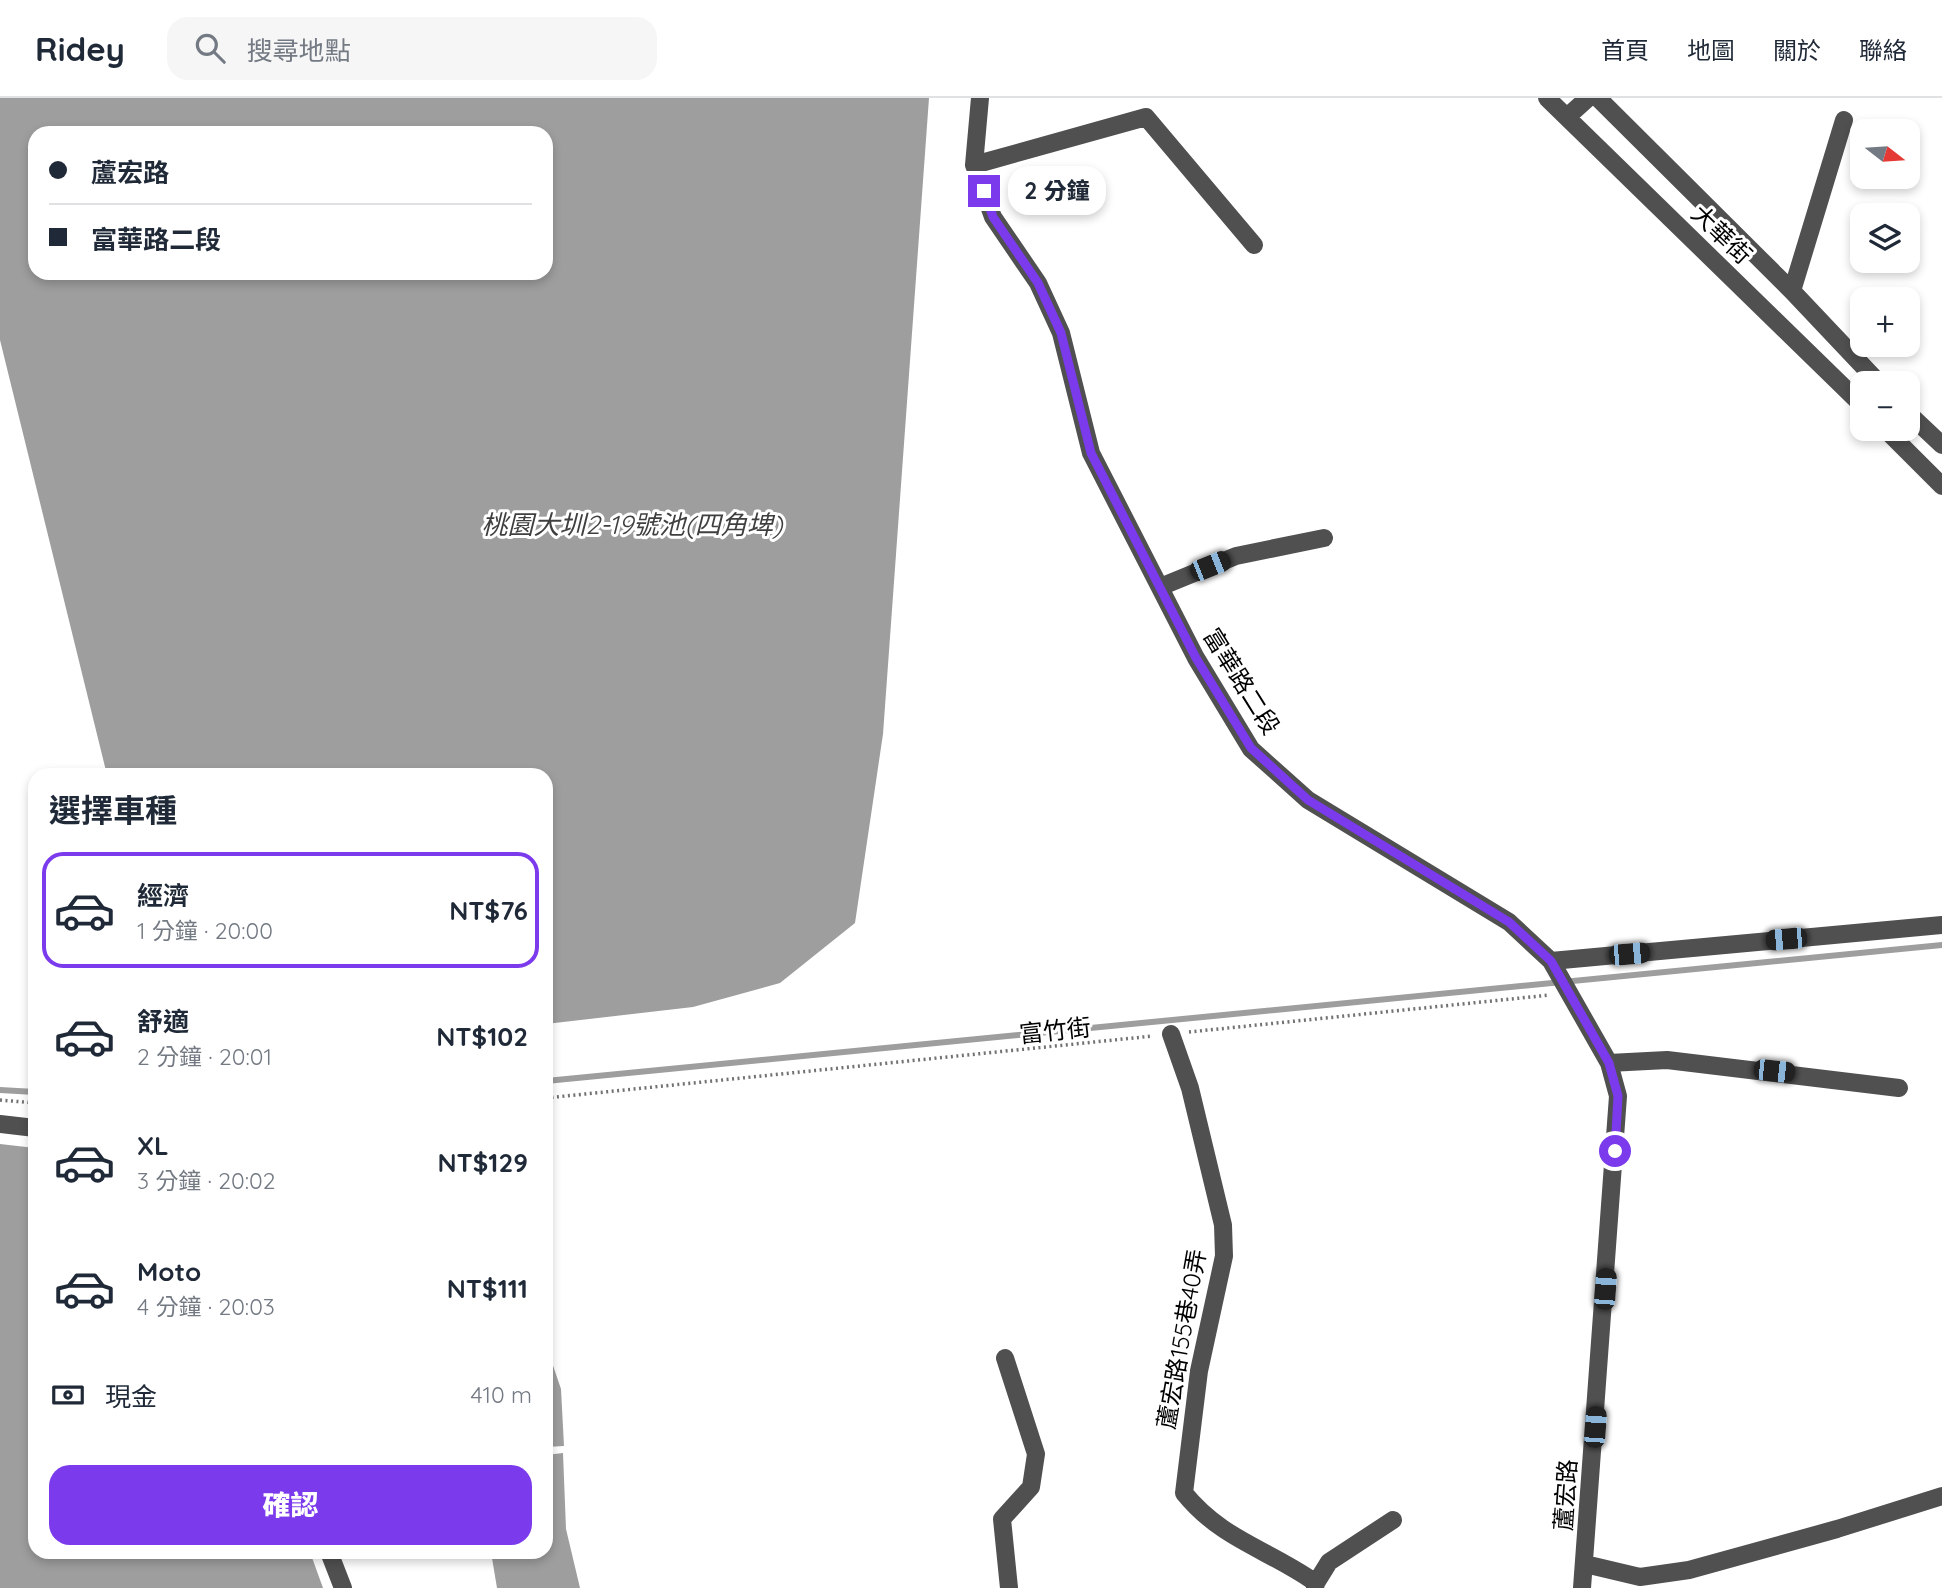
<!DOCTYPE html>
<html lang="zh-TW">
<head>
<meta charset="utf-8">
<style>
	body { margin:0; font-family:Quicksand,"Noto Sans TC",sans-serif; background:#f6f6f7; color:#1f2937; height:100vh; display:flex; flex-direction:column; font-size:26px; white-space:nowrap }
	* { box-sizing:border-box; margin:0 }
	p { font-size:23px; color:#747a83 }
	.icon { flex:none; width:38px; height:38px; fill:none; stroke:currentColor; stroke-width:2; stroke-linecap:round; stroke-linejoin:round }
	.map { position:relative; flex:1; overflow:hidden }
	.drawer { position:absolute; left:28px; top:670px; width:525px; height:791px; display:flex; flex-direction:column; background:#fff; border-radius:21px; box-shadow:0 4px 10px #0003 }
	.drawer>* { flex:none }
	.top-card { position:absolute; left:28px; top:28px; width:525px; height:154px; border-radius:21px; box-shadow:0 4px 10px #0003; display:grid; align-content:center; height:154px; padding:0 21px; background:#fff }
	.needle { width:46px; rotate:107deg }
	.tools { position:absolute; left:1850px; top:21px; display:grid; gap:14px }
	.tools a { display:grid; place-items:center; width:70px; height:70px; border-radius:14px; background:#fff; box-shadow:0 4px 10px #0003; font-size:35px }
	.end { position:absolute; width:32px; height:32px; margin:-16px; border:9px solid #7c3aed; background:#fff; box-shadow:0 0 0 4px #fff }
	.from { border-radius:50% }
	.bubble { position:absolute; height:49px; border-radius:21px; background:#fff; box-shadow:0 4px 10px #0003; font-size:23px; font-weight:800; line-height:49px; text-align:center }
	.car { position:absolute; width:21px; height:42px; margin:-21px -10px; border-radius:9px; box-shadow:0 0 5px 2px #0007; background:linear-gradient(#222 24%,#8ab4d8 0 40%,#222 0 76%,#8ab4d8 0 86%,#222 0) }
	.top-card b { display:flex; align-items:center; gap:24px; height:66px; font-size:26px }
	.top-card b+b { border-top:2px solid #e0e1e3 }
	.top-card i { width:18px; height:18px; background:#1f2937 }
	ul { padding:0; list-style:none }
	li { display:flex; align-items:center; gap:21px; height:116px; margin:0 14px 10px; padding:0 7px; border:4px solid transparent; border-radius:21px }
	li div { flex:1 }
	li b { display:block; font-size:26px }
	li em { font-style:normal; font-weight:800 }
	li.current { border-color:#7c3aed }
	li>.icon { width:63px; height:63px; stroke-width:1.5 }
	h2 { padding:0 21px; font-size:32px; line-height:84px }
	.pay { display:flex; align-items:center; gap:18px; height:77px; padding:0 21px; font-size:26px }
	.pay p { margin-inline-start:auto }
	.action { display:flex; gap:14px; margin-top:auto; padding:14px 21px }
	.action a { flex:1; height:80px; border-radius:21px; background:#7c3aed; color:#fff; font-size:28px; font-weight:800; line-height:80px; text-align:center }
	header { display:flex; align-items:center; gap:42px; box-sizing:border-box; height:98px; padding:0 35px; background:#fff; border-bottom:2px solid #e0e1e3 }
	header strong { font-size:33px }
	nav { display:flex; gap:38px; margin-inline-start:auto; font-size:24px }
	.search { width:490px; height:63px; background:#f6f6f7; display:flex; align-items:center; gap:18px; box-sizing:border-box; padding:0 24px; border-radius:21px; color:#747a83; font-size:26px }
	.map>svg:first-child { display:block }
	.water { fill:#9e9e9e; fill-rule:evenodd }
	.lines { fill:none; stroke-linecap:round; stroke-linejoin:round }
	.stream { stroke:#9e9e9e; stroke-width:6 }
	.path { stroke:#727272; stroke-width:3.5; stroke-dasharray:2 3.5; stroke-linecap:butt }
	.minor { stroke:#505050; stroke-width:18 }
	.route { stroke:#7c3aed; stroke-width:9 }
	.labels { text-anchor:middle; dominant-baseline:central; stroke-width:6; stroke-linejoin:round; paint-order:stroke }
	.street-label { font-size:24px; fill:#000; stroke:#fff }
	.water-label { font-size:26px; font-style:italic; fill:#3f3f3f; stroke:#fff }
</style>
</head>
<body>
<header>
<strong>Ridey</strong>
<div class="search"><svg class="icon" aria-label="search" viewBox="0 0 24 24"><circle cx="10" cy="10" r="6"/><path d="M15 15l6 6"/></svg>搜尋地點</div>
<nav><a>首頁</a><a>地圖</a><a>關於</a><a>聯絡</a></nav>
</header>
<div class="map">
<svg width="1942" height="1490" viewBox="0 0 1942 1490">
	<rect width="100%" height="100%" fill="#fff"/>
	<path class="water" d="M 0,0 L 929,0 L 883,636 L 855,825 L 780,885 L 693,909 L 546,926 L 546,677 L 107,677 L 0,242 ZM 35,35 L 546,35 L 546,175 L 35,175 Z
		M 0,1046 L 35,1050 L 35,1454 L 310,1454 L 323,1490 L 0,1490 Z
		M 546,1247 L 561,1291 L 564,1348 L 546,1349 Z
		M 563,1355 L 566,1431 L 580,1490 L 497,1490 L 491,1454 L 546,1454 L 546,1357 Z"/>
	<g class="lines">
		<path class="stream" d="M 546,983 L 1942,847
			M 0,992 L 35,994"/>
		<path class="path" d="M 1189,934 L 1550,897
			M 546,1000 L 1153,938
			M 0,1002 L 35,1005"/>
		<path class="minor" d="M 980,0 L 974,67 L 993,119 L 1038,185 L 1061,235 L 1091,355 L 1196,560 L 1251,651 L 1308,702 L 1509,824 L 1551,863 L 1942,827
			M 1547,0 L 1862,307
			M 1598,0 L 1792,193 L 1879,285
			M 1567,19 L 1588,0
			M 974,67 L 1146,19 L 1254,147
			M 1792,193 L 1844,22
			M 1908,315 L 1942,347
			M 1885,331 L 1942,388
			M 1160,489 L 1236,458 L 1324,440
			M 1551,863 L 1609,965 L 1618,998 L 1582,1490
			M 1171,936 L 1190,990 L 1223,1127 L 1224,1158 L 1199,1273 L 1184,1395 C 1222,1442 1268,1451 1316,1485 L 1315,1490
			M 1609,965 L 1667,962 L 1899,990
			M 0,1026 L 35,1030
			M 1005,1260 L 1036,1356 L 1031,1389 L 1002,1421 L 1009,1490
			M 329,1454 L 343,1490
			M 1585,1466 L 1640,1479 L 1689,1472 L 1837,1431 L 1942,1398
			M 1316,1485 L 1329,1464 L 1393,1422"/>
	</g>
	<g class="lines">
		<path class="route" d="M 984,93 L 993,119 L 1038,185 L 1061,235 L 1091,355 L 1196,560 L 1251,650 L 1308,702 L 1509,824 L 1551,863 L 1609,965 L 1618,998 L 1615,1053"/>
	</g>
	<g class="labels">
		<g class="street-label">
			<text transform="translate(1722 136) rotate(44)">大華街</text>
			<text transform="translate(1242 583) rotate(58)">富華路二段</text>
			<text transform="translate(1055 932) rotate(-6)">富竹街</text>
			<text transform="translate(1181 1241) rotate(-80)">蘆宏路155巷40弄</text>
			<text transform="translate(1565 1397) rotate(-86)">蘆宏路</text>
		</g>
		<g class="water-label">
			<text x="632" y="426">桃園大圳2-19號池(四角埤)</text>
		</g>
	</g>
</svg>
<div class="tools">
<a><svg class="needle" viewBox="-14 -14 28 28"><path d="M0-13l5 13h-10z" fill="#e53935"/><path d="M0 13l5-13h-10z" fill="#747a83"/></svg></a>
<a><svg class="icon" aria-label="layers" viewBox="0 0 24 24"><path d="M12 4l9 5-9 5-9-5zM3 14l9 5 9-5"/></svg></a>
<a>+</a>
<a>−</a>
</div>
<i class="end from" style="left:1615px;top:1053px"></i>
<i class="end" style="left:984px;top:93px"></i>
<div class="bubble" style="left:1008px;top:68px;width:98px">2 分鐘</div>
<i class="car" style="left:1210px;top:468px;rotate:68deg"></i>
<i class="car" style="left:1786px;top:841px;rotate:265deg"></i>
<i class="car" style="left:1629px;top:856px;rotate:85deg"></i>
<i class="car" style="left:1774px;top:973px;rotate:96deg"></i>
<i class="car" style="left:1605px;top:1191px;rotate:4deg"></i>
<i class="car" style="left:1595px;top:1329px;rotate:4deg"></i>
<div class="top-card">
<b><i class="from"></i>蘆宏路</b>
<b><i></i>富華路二段</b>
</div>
<section class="drawer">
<h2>選擇車種</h2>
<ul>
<li class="current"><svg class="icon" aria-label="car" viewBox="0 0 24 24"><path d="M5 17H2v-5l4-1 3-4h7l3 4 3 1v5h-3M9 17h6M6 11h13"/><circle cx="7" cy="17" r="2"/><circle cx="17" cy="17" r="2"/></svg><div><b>經濟</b><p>1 分鐘 · 20:00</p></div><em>NT$76</em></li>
<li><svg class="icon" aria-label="car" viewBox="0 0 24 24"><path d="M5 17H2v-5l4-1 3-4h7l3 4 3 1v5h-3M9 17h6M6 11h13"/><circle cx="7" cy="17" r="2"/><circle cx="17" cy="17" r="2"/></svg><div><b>舒適</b><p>2 分鐘 · 20:01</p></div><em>NT$102</em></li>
<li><svg class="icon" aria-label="car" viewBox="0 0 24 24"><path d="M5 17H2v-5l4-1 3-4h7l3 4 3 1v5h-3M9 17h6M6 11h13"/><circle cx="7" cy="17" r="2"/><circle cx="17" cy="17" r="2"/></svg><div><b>XL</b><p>3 分鐘 · 20:02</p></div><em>NT$129</em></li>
<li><svg class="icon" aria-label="car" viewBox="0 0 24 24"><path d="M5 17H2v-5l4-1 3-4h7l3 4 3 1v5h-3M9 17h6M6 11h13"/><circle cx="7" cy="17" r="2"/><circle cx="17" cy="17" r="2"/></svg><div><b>Moto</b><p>4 分鐘 · 20:03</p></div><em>NT$111</em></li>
</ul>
<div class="pay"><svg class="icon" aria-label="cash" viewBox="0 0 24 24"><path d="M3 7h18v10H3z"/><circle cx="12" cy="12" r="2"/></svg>現金<p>410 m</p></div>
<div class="action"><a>確認</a></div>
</section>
</div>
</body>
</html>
